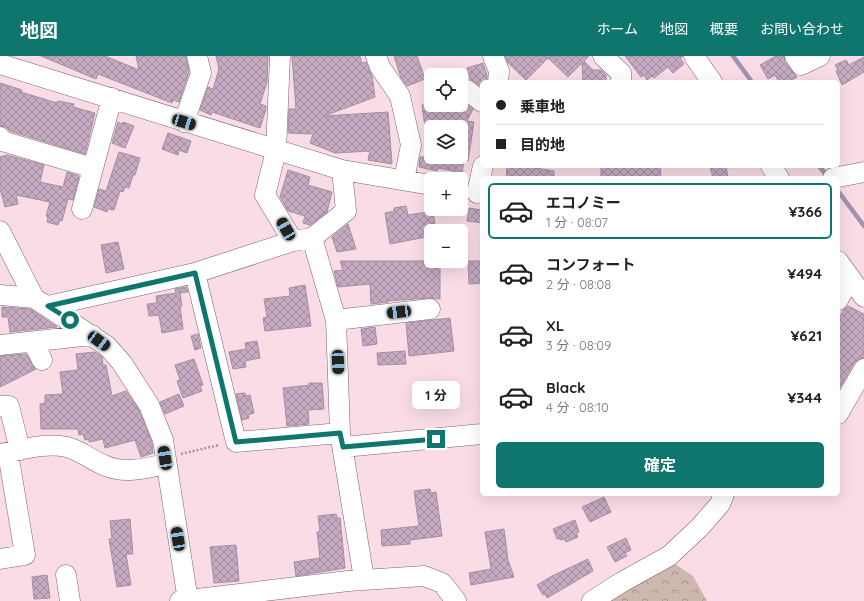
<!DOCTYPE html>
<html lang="ja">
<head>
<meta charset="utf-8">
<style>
	body { margin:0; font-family:Quicksand,"Noto Sans JP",sans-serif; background:#f6f6f6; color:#222; height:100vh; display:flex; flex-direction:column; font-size:15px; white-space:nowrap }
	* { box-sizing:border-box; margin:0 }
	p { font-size:13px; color:#767676 }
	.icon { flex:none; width:22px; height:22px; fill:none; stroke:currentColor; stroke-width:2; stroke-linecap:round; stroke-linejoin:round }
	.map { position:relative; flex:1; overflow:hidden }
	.side { position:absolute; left:480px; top:120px; width:360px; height:320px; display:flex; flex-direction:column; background:#fff; border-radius:6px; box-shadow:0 4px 16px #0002 }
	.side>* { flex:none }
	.top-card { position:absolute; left:480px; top:24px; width:360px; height:88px; border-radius:6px; box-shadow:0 4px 16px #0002; display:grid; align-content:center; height:88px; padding:0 16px; background:#fff }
	.buttons { position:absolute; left:424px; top:12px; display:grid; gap:8px }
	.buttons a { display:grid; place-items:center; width:44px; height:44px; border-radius:6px; background:#fff; box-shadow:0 4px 16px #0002; font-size:20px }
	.end { position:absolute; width:18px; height:18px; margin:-9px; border:5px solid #0f766e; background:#fff; box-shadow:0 0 0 2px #fff }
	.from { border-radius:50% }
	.bubble { position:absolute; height:28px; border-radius:6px; background:#fff; box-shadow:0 4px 16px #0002; font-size:13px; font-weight:700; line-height:28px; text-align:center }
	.car { position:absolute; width:12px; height:24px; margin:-12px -6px; border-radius:5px; box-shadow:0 0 3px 1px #0007; background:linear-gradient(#222 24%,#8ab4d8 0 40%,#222 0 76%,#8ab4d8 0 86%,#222 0) }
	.top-card b { display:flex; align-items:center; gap:14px; height:38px; font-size:15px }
	.top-card b+b { border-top:1px solid #e0e0e0 }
	.top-card i { width:10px; height:10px; background:#222 }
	ul { padding:7px 0 0; list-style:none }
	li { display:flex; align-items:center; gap:12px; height:56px; margin:0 8px 6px; padding:0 8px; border:2px solid transparent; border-radius:6px }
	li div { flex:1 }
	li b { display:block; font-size:15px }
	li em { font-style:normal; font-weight:700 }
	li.selected { border-color:#0f766e }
	li>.icon { width:36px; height:36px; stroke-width:1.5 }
	.cta { display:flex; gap:8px; margin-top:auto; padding:8px 16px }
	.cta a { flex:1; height:46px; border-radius:6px; background:#0f766e; color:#fff; font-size:16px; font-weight:700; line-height:46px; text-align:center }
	header { display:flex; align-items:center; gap:24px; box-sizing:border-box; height:56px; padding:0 20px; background:#0f766e; color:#fff }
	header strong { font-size:19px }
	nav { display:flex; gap:22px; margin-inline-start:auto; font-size:14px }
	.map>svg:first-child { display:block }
	.forest { fill:url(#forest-crowns) }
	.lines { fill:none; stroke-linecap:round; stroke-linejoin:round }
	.stream { stroke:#9f93b1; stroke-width:4.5 }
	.building { fill:url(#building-cross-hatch); stroke:#a390a1 }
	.minor-casing { stroke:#7c636c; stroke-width:21 }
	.path { stroke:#a8939a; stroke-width:2.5; stroke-dasharray:2 2; stroke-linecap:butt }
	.minor { stroke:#fff; stroke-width:20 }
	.route { stroke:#0f766e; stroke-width:5 }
</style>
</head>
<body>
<header>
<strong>地図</strong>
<nav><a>ホーム</a><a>地図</a><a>概要</a><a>お問い合わせ</a></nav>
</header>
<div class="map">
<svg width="864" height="545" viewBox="0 0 864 545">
	<defs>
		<pattern id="forest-crowns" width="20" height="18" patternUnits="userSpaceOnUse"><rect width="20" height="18" fill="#cdb7ae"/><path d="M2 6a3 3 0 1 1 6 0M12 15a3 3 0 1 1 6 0" fill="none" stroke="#a7958e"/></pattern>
		<pattern id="building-cross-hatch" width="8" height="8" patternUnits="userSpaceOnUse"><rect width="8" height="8" fill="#c5aac2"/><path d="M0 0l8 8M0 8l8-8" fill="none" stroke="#a18b9e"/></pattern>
	</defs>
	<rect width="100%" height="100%" fill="#f9dce6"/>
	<path class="forest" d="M 675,508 L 693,520 L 707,545 L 604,545 L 636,524 L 657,518 Z"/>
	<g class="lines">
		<path class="stream" d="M 733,0 L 752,26
			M 819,110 L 828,121
			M 838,135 L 864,170"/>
	</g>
	<path class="building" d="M 41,0 L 105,0 L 139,14 L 136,0 L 186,0 L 189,16 L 179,46 L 173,44 L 172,47 L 98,18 L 96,23 Z
		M 216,0 L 268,0 L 267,26 L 260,48 L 266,50 L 266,53 L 260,72 L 212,56 L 211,59 L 200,54 L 208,31 L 213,33 L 219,13 Z
		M 292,0 L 360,0 L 361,5 L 363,7 L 366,6 L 372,20 L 375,41 L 324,60 L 388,56 L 392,108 L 368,104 L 370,95 L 335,97 L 310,87 L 313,78 L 288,77 L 289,53 L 296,53 Z
		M 394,0 L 417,0 L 425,23 L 407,30 L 401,22 Z
		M 505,0 L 589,0 L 584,5 L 593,14 L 601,14 L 606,19 L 606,26 L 583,26 L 582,7 L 568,21 L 548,2 L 526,24 L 508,7 Z
		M 625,0 L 683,0 L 680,2 L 684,8 L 673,17 L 668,11 L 654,22 L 652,20 L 647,24 L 644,19 L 641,21 Z
		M 776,0 L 784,0 L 785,6 L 797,21 L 788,26 L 779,26 L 775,19 L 768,23 L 760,9 Z
		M 864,1 L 864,16 L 842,29 L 836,15 L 838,14 L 835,9 L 846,4 L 849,9 Z
		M 483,7 L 487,19 L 487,26 L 482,26 L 481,30 L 470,23 L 467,12 Z
		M 0,27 L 22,34 L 21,36 L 57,47 L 58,45 L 74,48 L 73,51 L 95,57 L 85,98 L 10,75 L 6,71 L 0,70 Z
		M 422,49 L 467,49 L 473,53 L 467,65 L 474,66 L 468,105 L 464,105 L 462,117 L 438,112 L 437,115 L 419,111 L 420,101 L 461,101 L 461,71 L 425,71 Z
		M 118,66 L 122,68 L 123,66 L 134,70 L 125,92 L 112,87 Z
		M 168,77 L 191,85 L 187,97 L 179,94 L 178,99 L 162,93 Z
		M 119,96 L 140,102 L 135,119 L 133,119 L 129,132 L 125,131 L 123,136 L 120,135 L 114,154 L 108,153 L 107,156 L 94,151 L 99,133 L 106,135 Z
		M 7,99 L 44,109 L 40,126 L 63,131 L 67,116 L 79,120 L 73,144 L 68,143 L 62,165 L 60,164 L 58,169 L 47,166 L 48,161 L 46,160 L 50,146 L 16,139 L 18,148 L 5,151 L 0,133 L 0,101 Z
		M 507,110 L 522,110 L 554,115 L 554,122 L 506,122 Z
		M 601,110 L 660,110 L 661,122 L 601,122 Z
		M 710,110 L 726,110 L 728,122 L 713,122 Z
		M 288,114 L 310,121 L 308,129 L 332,136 L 327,156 L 310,169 L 303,167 L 305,160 L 288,155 L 280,141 Z
		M 406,150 L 408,159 L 433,155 L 435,168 L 431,169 L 431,180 L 390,188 L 385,157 L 394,155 L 394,152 Z
		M 469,152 L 482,154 L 482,167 L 467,165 Z
		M 348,168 L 356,193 L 337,196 L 332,181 Z
		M 118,186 L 124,213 L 106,217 L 101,189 Z
		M 340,205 L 440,205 L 440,243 L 429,242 L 388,245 L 388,246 L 371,248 L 370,228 L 338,231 L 334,215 L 343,214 Z
		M 468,205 L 482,205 L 482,227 L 469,228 Z
		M 305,229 L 311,270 L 265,275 L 263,262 L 267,261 L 264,243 L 290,240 L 289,232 Z
		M 186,231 L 188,236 L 180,237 L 182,250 L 180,250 L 183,273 L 162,277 L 159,259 L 149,260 L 147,248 L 157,247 L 156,240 L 176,237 L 175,233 Z
		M 848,250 L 864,258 L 864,302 L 859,303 L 854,307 L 838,335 L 838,265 L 843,254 Z
		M 2,251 L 30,253 L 57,271 L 10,276 L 8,261 L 2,261 Z
		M 450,262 L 454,295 L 409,300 L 406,267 Z
		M 375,271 L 377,288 L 363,290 L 361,273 Z
		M 198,278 L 201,292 L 195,294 L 191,280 Z
		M 257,285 L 260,302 L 245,305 L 246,311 L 233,313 L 229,296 L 246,293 L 245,287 Z
		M 405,295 L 406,308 L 378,309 L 377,297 Z
		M 95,296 L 102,301 L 103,309 L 106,309 L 112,340 L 126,335 L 139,354 L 152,387 L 153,397 L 141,401 L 135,384 L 105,392 L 103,383 L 89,386 L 89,383 L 85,384 L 83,378 L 79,379 L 78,373 L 41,373 L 40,348 L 45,347 L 45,339 L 63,338 L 60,316 L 78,314 L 76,298 Z
		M 26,298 L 36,313 L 0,331 L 0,300 Z
		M 194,303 L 203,329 L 200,330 L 202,335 L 183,342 L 177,325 L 180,324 L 175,309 Z
		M 309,327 L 322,327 L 324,353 L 308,354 L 309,368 L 287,370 L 283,332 L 310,329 Z
		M 245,337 L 246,340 L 250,339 L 254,357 L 248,359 L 249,362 L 242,364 L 236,338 Z
		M 179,338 L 184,350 L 165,358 L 160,346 Z
		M 430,433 L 431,437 L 436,436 L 442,480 L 410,484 L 410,488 L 382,490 L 381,474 L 419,470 L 414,435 Z
		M 604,441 L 611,456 L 590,466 L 582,451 Z
		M 336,458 L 337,462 L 340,462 L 345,512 L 296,520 L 294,506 L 320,502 L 317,476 L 320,475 L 318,460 Z
		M 130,463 L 133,498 L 126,498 L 131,529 L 117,531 L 109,483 L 112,483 L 110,465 Z
		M 575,464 L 579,476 L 576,477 L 578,481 L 566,486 L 564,483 L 560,484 L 559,482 L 557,483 L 553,473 Z
		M 504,473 L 508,504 L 514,521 L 471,529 L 469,517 L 491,513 L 485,476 Z
		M 626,482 L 631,494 L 625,497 L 627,500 L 615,506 L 607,491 Z
		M 236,489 L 239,525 L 214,527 L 210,491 Z
		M 588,503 L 593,515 L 547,542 L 545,538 L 543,539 L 537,529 L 552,520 Z
		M 47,519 L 50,542 L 34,543 L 32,521 Z"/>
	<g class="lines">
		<defs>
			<path id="minor" d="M 280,0 L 276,95 L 265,139 L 293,185 L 312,182 L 346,155 L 342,114
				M 376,0 L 380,11 L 400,40 L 411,89 L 404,124
				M 493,0 L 499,15 L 498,26
				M 603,0 L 621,17 L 621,26
				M 694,0 L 712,26
				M 795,0 L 801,9 L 820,0
				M 0,8 L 342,114 L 431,129
				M 467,34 L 482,46
				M 184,66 L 201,17 L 197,0
				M 0,81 L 2,85 L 93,112
				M 771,110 L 779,122
				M 833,122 L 864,116
				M 477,137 L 483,110
				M 82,153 L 112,42
				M 0,175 L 34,242 L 107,290 L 122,307 L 149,349 L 163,384 L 188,545
				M 312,182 L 336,264 L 340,377 L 364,523
				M 838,205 L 864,241
				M 195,217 L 236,386 L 340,377
				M 0,239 L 34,242
				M 838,244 L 849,222
				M 48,250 L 195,217 L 293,185
				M 336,264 L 430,253
				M 33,286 L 42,304
				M 0,289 L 92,279
				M 0,350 L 9,350 L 20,394
				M 838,358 L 864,313
				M 343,391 L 482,378
				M 0,398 C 21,394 46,386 67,391 C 82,395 92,405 106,410 C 125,418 147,412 166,408
				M 0,503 L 25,499 L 8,397
				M 66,519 L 70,545
				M 180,545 L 348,525 L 424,520 L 442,527 L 456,545
				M 592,545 L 622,526 L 669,500 L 700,471 L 720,448 L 724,438"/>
		</defs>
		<use href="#minor" class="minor-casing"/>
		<path class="path" d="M 181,398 L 219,389"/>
		<use href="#minor" class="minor"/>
	</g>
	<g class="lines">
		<path class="route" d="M 70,264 L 48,250 L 195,217 L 236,386 L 340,377 L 343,391 L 436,383"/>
	</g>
</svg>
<div class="buttons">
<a><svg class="icon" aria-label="locate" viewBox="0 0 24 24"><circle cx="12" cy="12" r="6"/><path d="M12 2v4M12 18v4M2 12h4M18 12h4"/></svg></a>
<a><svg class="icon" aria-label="layers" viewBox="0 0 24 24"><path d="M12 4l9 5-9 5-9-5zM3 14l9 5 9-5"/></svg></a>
<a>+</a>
<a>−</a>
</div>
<i class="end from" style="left:70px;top:264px"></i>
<i class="end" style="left:436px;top:383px"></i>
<div class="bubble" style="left:412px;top:325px;width:48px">1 分</div>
<i class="car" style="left:184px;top:66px;rotate:107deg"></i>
<i class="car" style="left:286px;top:173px;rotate:330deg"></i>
<i class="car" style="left:399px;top:256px;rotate:263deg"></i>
<i class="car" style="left:99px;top:285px;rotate:126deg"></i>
<i class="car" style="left:338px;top:306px;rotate:178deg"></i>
<i class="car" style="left:165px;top:402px;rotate:351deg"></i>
<i class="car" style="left:178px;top:483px;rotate:351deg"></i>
<div class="top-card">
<b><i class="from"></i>乗車地</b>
<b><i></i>目的地</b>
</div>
<section class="side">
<ul>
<li class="selected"><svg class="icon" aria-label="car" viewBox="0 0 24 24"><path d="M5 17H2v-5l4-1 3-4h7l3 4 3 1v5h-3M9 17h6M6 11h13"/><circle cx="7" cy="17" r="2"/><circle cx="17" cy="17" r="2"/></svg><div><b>エコノミー</b><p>1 分 · 08:07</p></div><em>¥366</em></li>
<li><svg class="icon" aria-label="car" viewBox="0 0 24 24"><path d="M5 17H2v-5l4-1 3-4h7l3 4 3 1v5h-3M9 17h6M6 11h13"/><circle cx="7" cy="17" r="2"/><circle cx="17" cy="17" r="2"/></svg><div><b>コンフォート</b><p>2 分 · 08:08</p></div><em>¥494</em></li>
<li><svg class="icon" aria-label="car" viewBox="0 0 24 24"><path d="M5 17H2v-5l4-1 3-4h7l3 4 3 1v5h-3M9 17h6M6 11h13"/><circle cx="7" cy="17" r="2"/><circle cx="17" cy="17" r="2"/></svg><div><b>XL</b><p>3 分 · 08:09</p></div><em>¥621</em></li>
<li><svg class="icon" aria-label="car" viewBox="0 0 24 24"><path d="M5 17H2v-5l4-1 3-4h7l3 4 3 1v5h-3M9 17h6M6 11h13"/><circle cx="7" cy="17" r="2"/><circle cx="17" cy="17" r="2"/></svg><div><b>Black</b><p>4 分 · 08:10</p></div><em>¥344</em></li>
</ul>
<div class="cta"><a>確定</a></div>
</section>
</div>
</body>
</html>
